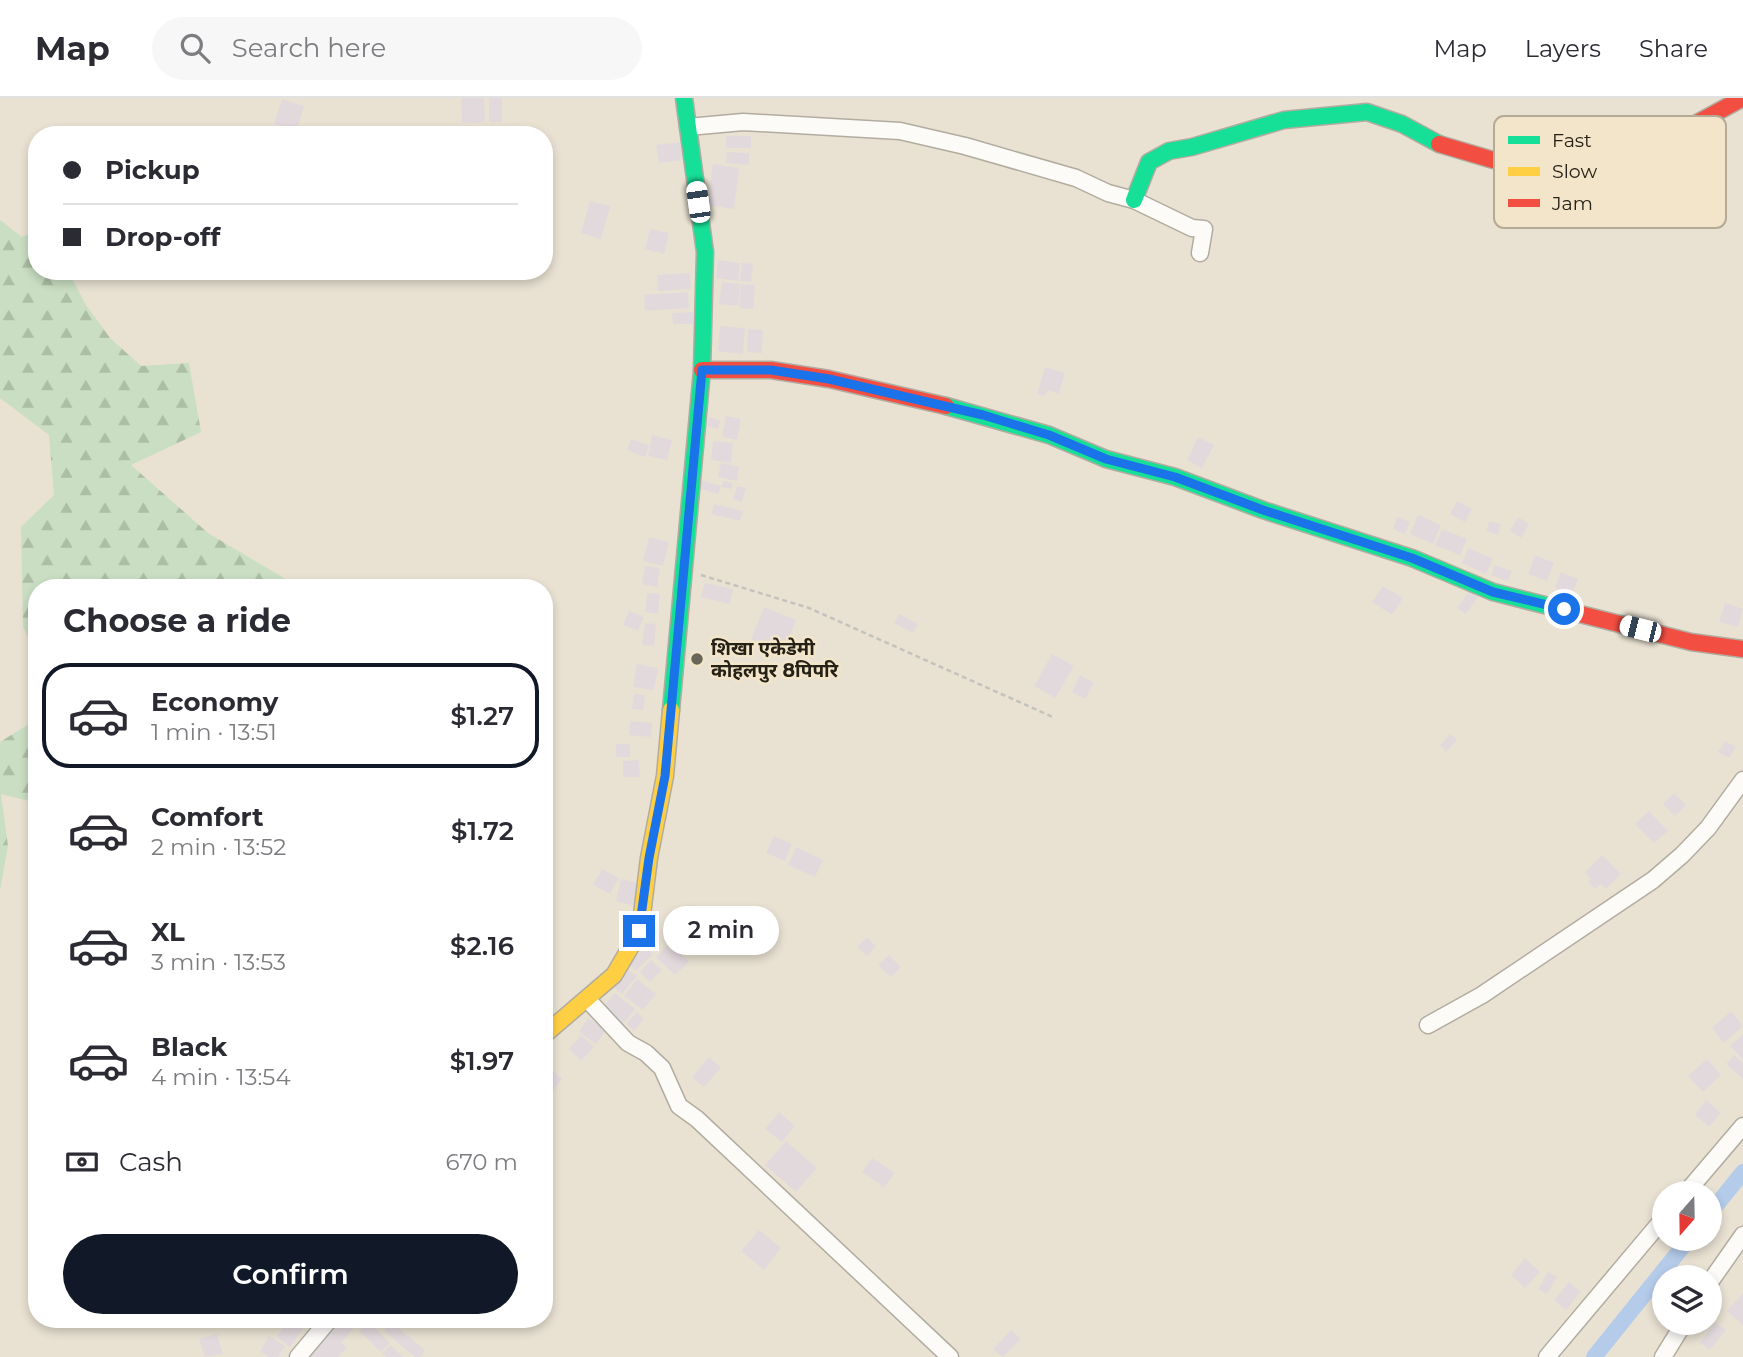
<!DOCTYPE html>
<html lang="en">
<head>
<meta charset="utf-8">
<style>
	body { margin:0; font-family:Montserrat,"Noto Sans Devanagari",sans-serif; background:#f7f7f7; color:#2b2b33; height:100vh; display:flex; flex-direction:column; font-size:26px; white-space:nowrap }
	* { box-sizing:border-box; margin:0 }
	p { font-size:23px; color:#7c7c81 }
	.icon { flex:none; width:38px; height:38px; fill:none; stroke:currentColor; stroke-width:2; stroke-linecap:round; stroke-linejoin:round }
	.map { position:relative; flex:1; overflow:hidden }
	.details { position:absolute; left:28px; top:481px; width:525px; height:749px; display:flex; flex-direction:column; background:#fff; border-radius:28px; box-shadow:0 4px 10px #0003 }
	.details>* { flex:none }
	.hud { position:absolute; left:28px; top:28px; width:525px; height:154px; border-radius:28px; box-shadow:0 4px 10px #0003; display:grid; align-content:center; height:154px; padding:0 35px; background:#fff }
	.needle { width:46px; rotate:200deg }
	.fabs { position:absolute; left:1652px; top:1083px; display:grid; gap:14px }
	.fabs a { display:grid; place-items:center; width:70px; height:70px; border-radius:50%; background:#fff; box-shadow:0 4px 10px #0003; font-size:35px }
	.end { position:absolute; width:32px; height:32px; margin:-16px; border:9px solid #1a73e8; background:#fff; box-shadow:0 0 0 4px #fff }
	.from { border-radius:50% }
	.bubble { position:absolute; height:49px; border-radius:24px; background:#fff; box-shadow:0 4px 10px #0003; font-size:23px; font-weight:600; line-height:49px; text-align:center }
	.car { position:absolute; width:21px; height:42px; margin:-21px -10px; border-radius:9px; box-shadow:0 0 5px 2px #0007; background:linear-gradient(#fff 24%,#345 0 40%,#fff 0 76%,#345 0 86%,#fff 0) }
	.hud b { display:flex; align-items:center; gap:24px; height:66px; font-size:26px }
	.hud b+b { border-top:2px solid #e1e1e2 }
	.hud i { width:18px; height:18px; background:#2b2b33 }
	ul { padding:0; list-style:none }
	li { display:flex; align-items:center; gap:21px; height:105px; margin:0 14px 10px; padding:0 21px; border:4px solid transparent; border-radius:28px }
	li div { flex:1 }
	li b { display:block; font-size:26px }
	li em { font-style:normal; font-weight:600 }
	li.selected { border-color:#111827 }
	li>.icon { width:63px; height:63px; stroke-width:1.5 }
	h2 { padding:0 35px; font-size:32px; line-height:84px }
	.pay { display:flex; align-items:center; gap:18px; height:77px; padding:0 35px; font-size:26px }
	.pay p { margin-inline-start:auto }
	.primary-button { display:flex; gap:14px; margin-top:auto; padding:14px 35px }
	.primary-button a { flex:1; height:80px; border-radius:42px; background:#111827; color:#fff; font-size:28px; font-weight:600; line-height:80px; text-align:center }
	header { display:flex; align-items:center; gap:42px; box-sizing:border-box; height:98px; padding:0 35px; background:#fff; border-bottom:2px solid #e1e1e2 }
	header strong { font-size:33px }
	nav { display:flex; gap:38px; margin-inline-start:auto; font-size:24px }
	.search { width:490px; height:63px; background:#f7f7f7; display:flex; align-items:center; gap:18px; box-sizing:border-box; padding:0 24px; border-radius:38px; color:#7c7c81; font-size:26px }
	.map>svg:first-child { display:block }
	.forest { fill:url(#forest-firs) }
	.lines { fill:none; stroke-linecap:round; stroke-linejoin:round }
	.canal { stroke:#b4cbea; stroke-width:16 }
	.building { fill:#e2d9dc }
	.street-casing { stroke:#b2aca0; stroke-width:19 }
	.fast-casing { stroke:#b2aca0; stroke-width:19 }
	.slow-casing { stroke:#b2aca0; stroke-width:19 }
	.jam-casing { stroke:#b2aca0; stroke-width:19 }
	.path { stroke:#c5c2bc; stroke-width:2.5; stroke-dasharray:5 3.5; stroke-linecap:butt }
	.street { stroke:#fcfbf8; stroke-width:16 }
	.fast { stroke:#16e098; stroke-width:16 }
	.slow { stroke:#ffcf43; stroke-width:16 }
	.jam { stroke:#f24e42; stroke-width:16 }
	.route { stroke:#1a73e8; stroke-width:9 }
	.poi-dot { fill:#6a6559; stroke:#f3e5c9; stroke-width:2.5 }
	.labels { text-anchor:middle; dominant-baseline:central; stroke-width:5; stroke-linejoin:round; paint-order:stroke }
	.poi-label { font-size:19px; font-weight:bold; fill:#262117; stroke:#f3e5c9; text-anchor:start }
	.key { fill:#f3e5c9; stroke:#b6aa94; stroke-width:2 }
	.key-label { font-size:19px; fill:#262117 }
</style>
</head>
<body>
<header>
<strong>Map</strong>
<div class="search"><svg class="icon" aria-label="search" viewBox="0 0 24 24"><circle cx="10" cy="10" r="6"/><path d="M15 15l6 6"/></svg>Search here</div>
<nav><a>Map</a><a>Layers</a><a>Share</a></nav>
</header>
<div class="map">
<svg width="1743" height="1259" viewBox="0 0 1743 1259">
	<defs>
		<pattern id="forest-firs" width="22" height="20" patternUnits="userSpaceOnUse" patternTransform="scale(1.75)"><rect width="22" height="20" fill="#c9dec2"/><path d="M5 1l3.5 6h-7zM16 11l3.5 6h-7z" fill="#acbea6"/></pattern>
	</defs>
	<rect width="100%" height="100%" fill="#e9e2d3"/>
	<path class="forest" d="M 0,122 L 22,139 L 37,132 L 37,173 L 68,173 L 86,207 L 110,240 L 141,268 L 189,265 L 201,334 L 131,367 L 208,435 L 301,490 L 37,490 L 37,557 L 23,529 L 21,429 L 54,397 L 49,337 L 0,300 Z
		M 37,621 L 37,705 L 1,696 L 8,748 L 0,793 L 0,644 Z"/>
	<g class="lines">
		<path class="canal" d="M 1710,1115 L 1743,1074
			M 1594,1259 L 1689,1141"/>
	</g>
	<path class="building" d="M 461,0 L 484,0 L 485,24 L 462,25 Z
		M 489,0 L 502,0 L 502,24 L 489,24 Z
		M 282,1 L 304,8 L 297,32 L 274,26 Z
		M 726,38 L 751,38 L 751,50 L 726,50 Z
		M 680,44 L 682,62 L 659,65 L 656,47 Z
		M 727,54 L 749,55 L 749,67 L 726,65 Z
		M 713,66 L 739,70 L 734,111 L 708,107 Z
		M 590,103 L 610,108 L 601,141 L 581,135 Z
		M 650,131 L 669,135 L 664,156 L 645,151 Z
		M 718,162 L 740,165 L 738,183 L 716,180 Z
		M 742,165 L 753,166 L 751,184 L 740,183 Z
		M 690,175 L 691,191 L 658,193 L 657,177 Z
		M 722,184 L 740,186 L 738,208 L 719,206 Z
		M 741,186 L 755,187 L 753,211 L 739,210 Z
		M 688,194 L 689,210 L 645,213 L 644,197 Z
		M 693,214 L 693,226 L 673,226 L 672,215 Z
		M 720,228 L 745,230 L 743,256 L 718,253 Z
		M 748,231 L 763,232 L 762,255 L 747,254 Z
		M 1045,269 L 1065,275 L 1059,296 L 1048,292 L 1044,298 L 1037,296 Z
		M 726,318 L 741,321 L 737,342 L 722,339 Z
		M 709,319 L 720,322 L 718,331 L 707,328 Z
		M 652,337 L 672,342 L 667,362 L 648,358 Z
		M 1198,339 L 1214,347 L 1202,370 L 1187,362 Z
		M 631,341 L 649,347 L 645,359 L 627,352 Z
		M 713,343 L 733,345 L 731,365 L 711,362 Z
		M 721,365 L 739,369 L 737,383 L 718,379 Z
		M 700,382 L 721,388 L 718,396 L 697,390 Z
		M 723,383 L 733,385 L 732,391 L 721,389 Z
		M 737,388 L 746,390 L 742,404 L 733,401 Z
		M 1457,403 L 1472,411 L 1465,424 L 1450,416 Z
		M 714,406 L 743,413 L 740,423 L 711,416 Z
		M 1418,417 L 1441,427 L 1433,446 L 1410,436 Z
		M 1397,419 L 1410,424 L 1405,436 L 1393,431 Z
		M 1518,419 L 1529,426 L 1521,440 L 1510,433 Z
		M 1489,423 L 1501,426 L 1498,437 L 1486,433 Z
		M 1442,431 L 1467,441 L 1460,457 L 1435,447 Z
		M 649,439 L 669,444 L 663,468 L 643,463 Z
		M 1468,450 L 1493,461 L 1486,476 L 1462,465 Z
		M 1535,457 L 1554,465 L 1547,483 L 1528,476 Z
		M 1495,467 L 1512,473 L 1508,483 L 1491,477 Z
		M 645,468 L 660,470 L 657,489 L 642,486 Z
		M 1561,474 L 1578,481 L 1572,497 L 1555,490 Z
		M 705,485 L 733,491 L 730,506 L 701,499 Z
		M 1383,488 L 1403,500 L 1392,517 L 1372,504 Z
		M 1469,493 L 1478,499 L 1466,516 L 1457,510 Z
		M 647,495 L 660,496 L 658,516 L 645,514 Z
		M 1725,505 L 1743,511 L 1738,529 L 1719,524 Z
		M 764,509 L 796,522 L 783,554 L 751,541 Z
		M 629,513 L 644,519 L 638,533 L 623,527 Z
		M 899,516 L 918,526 L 913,535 L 894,525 Z
		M 645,525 L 656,526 L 654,548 L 642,547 Z
		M 1052,556 L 1074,568 L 1055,600 L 1034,588 Z
		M 637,566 L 658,570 L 654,592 L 633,589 Z
		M 1080,577 L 1094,585 L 1085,601 L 1072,594 Z
		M 634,596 L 645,597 L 643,612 L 632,611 Z
		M 630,623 L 652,625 L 651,639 L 629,637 Z
		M 1450,636 L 1457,642 L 1446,654 L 1440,647 Z
		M 1725,643 L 1736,649 L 1729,660 L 1718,654 Z
		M 616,646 L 630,646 L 630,659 L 616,659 Z
		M 639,662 L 640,679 L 623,679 L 623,663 Z
		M 1674,695 L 1686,707 L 1675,718 L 1663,706 Z
		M 1649,713 L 1668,733 L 1654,745 L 1635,726 Z
		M 774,738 L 792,746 L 785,763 L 766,755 Z
		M 796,749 L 823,762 L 815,779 L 788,767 Z
		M 1602,757 L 1621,776 L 1606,791 L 1601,786 L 1595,791 L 1588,784 L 1591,781 L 1585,774 Z
		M 602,771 L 619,780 L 610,796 L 593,787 Z
		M 621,781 L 639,785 L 633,808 L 616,803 Z
		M 693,807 L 709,821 L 703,829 L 686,815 Z
		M 680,815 L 700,831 L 695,836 L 676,821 Z
		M 672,821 L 690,837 L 680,848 L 662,832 Z
		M 867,839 L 876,848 L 867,858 L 857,849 Z
		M 670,845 L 689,864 L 675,877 L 656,859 Z
		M 646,849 L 653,856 L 636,873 L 629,866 Z
		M 889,857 L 901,869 L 891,879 L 878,867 Z
		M 651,862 L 662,872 L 650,884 L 640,874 Z
		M 627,871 L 637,878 L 622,896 L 613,889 Z
		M 637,881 L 656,896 L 643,912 L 624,898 Z
		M 615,895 L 635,911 L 623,926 L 602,910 Z
		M 1731,913 L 1743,928 L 1724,945 L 1712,930 Z
		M 637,914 L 644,921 L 634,933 L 626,926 Z
		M 588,920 L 606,932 L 596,946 L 579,934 Z
		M 1743,936 L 1743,961 L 1730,948 Z
		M 581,937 L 594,949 L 581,963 L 569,951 Z
		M 1734,957 L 1743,965 L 1743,981 L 1726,966 Z
		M 709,959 L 721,970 L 704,989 L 692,979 Z
		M 1707,961 L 1721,977 L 1703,994 L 1688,978 Z
		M 549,970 L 562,981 L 549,998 L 544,994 L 544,975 Z
		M 1706,1002 L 1721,1015 L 1709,1029 L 1695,1017 Z
		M 779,1014 L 795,1028 L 782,1044 L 765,1031 Z
		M 786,1043 L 817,1070 L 796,1094 L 765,1067 Z
		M 872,1060 L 895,1075 L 884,1089 L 862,1074 Z
		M 759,1132 L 781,1150 L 764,1172 L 741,1153 Z
		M 1525,1160 L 1540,1174 L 1525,1190 L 1511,1177 Z
		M 1548,1174 L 1557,1179 L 1547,1196 L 1538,1191 Z
		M 1569,1184 L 1581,1194 L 1566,1212 L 1554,1202 Z
		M 1743,1195 L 1743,1227 L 1727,1213 Z
		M 289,1222 L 294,1222 L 304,1229 L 290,1249 L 277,1239 Z
		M 341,1222 L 361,1222 L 341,1244 L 347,1249 L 338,1259 L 308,1259 Z
		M 368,1224 L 390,1245 L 381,1254 L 359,1233 Z
		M 391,1224 L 425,1252 L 420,1259 L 415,1259 L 384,1233 Z
		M 1715,1224 L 1726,1232 L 1710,1252 L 1700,1245 Z
		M 1011,1232 L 1021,1241 L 1003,1259 L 993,1251 Z
		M 217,1236 L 223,1256 L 205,1259 L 199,1241 Z
		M 269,1238 L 285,1248 L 278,1259 L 269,1259 L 260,1253 Z
		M 391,1247 L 403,1259 L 386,1259 L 382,1255 Z"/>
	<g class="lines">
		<defs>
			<path id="street" d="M 688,29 L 743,24 L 900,33 L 965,48 L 1076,80 L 1108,95 L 1134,102 L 1192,130 L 1204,131 L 1200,155
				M 587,901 L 628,945 L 646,955 L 662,970 L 679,1008 L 697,1021 L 950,1259
				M 1428,927 L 1482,897 L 1653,782 L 1682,757 L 1708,730 L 1743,682
				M 1685,1096 L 1743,1028
				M 1710,1184 L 1743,1137
				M 298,1259 L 329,1222
				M 1547,1259 L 1664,1120
				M 1663,1259 L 1684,1225"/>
			<path id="fast" d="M 1134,102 L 1149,64 L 1169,53 L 1192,49 L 1284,22 L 1367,14 L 1402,26 L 1439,46
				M 946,308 L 1049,337 L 1106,361 L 1175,379 L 1263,412 L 1412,460 L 1493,494 L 1576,515
				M 671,612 L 702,272 L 705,154 L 684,0"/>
			<path id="slow" d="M 544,937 L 614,877 L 640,833 L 649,760 L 665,678 L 671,612"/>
			<path id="jam" d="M 1439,46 L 1493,62 L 1582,63 L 1653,49 L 1743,0
				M 702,272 L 771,272 L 829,281 L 946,308
				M 1576,515 L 1691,544 L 1743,551"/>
		</defs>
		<use href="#street" class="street-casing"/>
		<use href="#fast" class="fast-casing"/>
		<use href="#slow" class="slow-casing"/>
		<use href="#jam" class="jam-casing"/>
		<path class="path" d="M 701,477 L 809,510 L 1055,620"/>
		<use href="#street" class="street"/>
		<use href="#fast" class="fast"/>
		<use href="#slow" class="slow"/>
		<use href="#jam" class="jam"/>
	</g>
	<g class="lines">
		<path class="route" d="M 639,833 L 649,760 L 665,678 L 702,272 L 771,272 L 829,281 L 983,317 L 1049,337 L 1106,361 L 1175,379 L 1263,412 L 1412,460 L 1493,494 L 1564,511"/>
	</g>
	<circle class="poi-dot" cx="697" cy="561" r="7"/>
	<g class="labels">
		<g class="poi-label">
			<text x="711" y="550">शिखा एकेडेमी<tspan x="711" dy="22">कोहलपुर 8पिपरि</tspan></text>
		</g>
	</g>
	<rect x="1494" y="18" width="232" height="112" rx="10" class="key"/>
	<rect x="1508" y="38" width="32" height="8" fill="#16e098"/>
	<rect x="1508" y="69" width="32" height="9" fill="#ffcf43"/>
	<rect x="1508" y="101" width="32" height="8" fill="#f24e42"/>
	<g class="key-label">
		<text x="1552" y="49">Fast</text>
		<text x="1552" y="80">Slow</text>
		<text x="1552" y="112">Jam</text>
	</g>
</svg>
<div class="fabs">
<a><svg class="needle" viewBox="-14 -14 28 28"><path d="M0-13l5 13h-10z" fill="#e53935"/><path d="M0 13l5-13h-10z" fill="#7c7c81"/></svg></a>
<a><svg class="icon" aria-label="layers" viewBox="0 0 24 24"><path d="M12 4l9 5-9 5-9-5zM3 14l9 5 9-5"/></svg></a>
</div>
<i class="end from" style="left:1564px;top:511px"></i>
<i class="end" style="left:639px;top:833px"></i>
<div class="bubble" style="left:663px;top:808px;width:116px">2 min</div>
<i class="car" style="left:698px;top:104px;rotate:352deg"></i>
<i class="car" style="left:1640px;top:531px;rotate:284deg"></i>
<div class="hud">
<b><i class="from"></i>Pickup</b>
<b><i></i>Drop-off</b>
</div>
<section class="details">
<h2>Choose a ride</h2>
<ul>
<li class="selected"><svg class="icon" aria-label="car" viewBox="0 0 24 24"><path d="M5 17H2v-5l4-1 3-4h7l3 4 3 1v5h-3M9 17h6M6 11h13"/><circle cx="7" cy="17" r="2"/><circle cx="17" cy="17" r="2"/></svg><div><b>Economy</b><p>1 min · 13:51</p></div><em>$1.27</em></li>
<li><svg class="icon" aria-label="car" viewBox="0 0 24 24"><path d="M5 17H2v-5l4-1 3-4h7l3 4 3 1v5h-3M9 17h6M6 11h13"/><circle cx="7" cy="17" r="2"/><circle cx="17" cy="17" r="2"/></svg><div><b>Comfort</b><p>2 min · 13:52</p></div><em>$1.72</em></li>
<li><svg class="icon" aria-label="car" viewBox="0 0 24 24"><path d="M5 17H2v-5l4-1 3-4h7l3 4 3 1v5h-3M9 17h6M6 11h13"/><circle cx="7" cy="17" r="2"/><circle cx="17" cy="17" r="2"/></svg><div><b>XL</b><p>3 min · 13:53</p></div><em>$2.16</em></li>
<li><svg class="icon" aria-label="car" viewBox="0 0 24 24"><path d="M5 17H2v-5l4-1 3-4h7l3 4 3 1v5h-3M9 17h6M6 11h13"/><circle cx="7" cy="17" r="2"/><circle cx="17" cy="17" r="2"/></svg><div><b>Black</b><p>4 min · 13:54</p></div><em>$1.97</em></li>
</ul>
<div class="pay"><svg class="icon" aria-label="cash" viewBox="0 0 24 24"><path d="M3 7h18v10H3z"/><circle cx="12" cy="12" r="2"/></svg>Cash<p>670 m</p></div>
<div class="primary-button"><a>Confirm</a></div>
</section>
</div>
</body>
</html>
